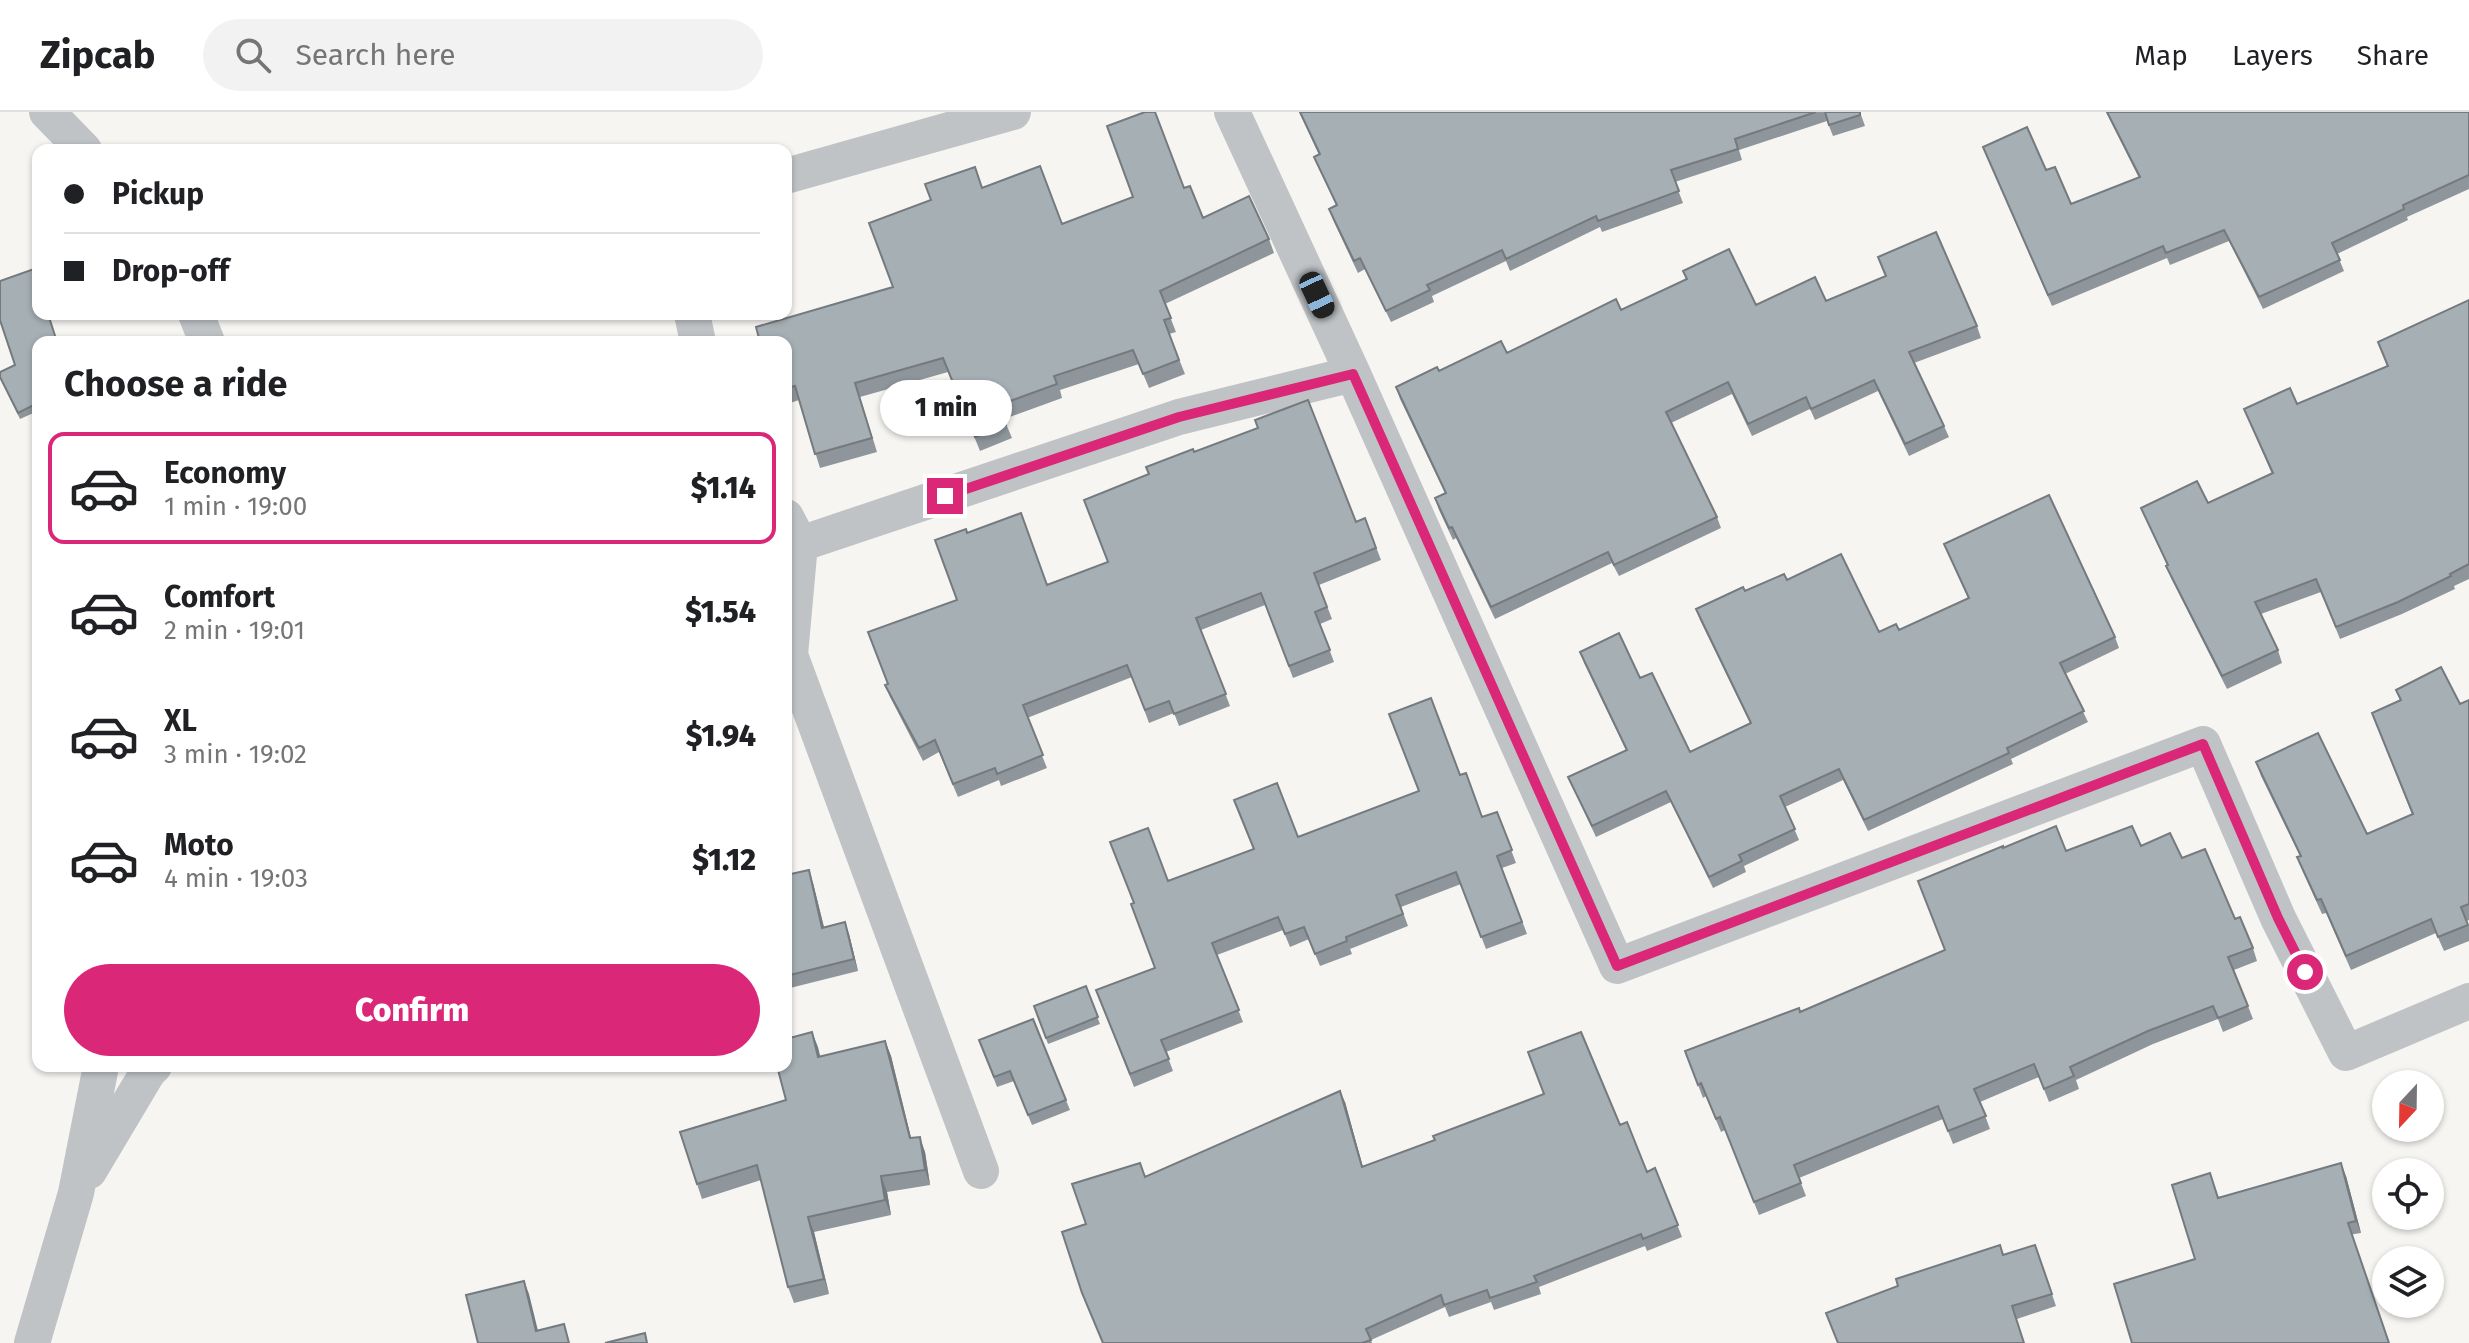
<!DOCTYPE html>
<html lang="en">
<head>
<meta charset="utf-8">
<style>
	body { margin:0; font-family:"Fira Sans",sans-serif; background:#f2f2f2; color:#202124; height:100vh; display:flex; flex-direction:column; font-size:30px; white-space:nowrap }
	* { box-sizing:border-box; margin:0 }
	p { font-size:26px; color:#757577 }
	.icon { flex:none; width:44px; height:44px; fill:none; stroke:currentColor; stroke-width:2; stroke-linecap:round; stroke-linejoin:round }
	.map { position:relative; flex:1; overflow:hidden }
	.drawer { position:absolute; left:32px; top:224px; width:760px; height:736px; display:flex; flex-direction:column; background:#fff; border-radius:16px; box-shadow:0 2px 6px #0004 }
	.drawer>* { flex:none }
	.banner { position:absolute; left:32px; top:32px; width:760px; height:176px; border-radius:16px; box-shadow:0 2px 6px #0004; display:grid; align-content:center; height:176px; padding:0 32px; background:#fff }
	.needle { width:52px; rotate:202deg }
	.tools { position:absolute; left:2372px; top:958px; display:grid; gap:16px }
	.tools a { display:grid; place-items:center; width:72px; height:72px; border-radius:50%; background:#fff; box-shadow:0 2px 6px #0004; font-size:40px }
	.end { position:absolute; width:36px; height:36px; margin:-18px; border:10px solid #db2777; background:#fff; box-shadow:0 0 0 4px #fff }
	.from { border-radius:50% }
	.bubble { position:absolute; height:56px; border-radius:28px; background:#fff; box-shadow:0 2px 6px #0004; font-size:26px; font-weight:800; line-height:56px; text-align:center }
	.car { position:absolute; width:24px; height:48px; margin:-24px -12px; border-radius:10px; box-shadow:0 0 6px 2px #0007; background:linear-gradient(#222 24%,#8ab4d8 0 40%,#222 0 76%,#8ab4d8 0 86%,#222 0) }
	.banner b { display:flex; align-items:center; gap:28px; height:76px; font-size:30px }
	.banner b+b { border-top:2px solid #e0e0e0 }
	.banner i { width:20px; height:20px; background:#202124 }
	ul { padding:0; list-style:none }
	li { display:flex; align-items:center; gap:24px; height:112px; margin:0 16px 12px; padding:0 16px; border:4px solid transparent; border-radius:16px }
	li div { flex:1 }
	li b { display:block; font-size:30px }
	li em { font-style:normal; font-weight:800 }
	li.on { border-color:#db2777 }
	li>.icon { width:72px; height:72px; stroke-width:1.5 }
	h2 { padding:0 32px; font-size:36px; line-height:96px }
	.cta { display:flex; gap:16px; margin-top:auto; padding:16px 32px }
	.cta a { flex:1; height:92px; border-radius:48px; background:#db2777; color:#fff; font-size:32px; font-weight:800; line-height:92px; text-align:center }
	header { display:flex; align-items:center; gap:48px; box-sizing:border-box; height:112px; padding:0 40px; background:#fff; border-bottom:2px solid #e0e0e0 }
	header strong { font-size:38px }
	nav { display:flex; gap:44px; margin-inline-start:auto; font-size:28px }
	.search { width:560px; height:72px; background:#f2f2f2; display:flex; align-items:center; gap:20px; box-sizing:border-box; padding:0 28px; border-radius:44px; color:#757577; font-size:30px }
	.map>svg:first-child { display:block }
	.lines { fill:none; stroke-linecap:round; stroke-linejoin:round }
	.minor { stroke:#bfc3c6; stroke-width:36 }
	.wall { fill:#8e969b }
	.shaded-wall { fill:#747a7e }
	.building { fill:#a5afb4; stroke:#747a7e; stroke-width:2 }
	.route { stroke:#db2777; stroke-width:10 }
</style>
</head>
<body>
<header>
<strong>Zipcab</strong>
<div class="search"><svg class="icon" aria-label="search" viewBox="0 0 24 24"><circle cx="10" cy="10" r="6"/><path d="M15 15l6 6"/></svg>Search here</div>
<nav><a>Map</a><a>Layers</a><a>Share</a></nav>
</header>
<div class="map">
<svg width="2469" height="1231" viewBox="0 0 2469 1231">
	<rect width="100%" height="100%" fill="#f6f5f2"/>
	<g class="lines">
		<path class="minor" d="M 47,0 L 84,38
			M 1232,0 L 1353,262
			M 786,64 L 1013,0
			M 196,202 L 207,230
			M 692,202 L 698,230
			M 786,405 L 800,432 L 790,543 L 981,1059
			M 800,432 L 1179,305 L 1353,262 L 1617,854 L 2203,632 L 2278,806 L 2346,941 L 2469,889
			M 89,1059 L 148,960 L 154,954
			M 32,1231 L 76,1081 L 101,954"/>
	</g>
	<path class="wall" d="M 1299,0 L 1860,0 L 1865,14 L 1833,24 L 1827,9 L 1739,38 L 1742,48 L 1675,70 L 1683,91 L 1602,120 L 1600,115 L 1510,159 L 1506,149 L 1432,184 L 1434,190 L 1391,210 L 1365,157 L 1358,161 L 1333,108 L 1329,97 L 1336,93 L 1314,45 L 1319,43 Z
		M 2106,0 L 2469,0 L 2469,77 L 2407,105 L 2408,108 L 2337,142 L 2344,159 L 2263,197 L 2229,129 L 2170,153 L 2167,146 L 2052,194 L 1983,35 L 2046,58 L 2071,92 L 2139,66 Z
		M 983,76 L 1062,112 L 1184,76 L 1203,106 L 1269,127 L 1274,141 L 1165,192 L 1176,220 L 1169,222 L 1185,262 L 1149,276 L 1139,252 L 1060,278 L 1062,286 L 1004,307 L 1012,326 L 980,339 L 948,260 L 860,285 L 877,340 L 820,356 L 799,288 L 790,291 L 786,280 L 786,230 L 893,175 Z
		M 1878,145 L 1977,214 L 1981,226 L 1914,251 L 1944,314 L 1949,325 L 1909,344 L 1878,279 L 1815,308 L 1810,297 L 1752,324 L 1732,282 L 1671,311 L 1717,405 L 1721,416 L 1619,464 L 1612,451 L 1495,507 L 1456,426 L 1453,428 L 1439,398 L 1435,386 L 1445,381 L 1400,287 L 1396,275 L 1439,259 L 1507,241 L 1621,198 L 1686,167 L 1683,159 L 1756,193 L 1826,189 L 1885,164 Z
		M 2469,180 L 2469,467 L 2454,474 L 2455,477 L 2402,502 L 2340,527 L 2321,480 L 2261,502 L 2278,538 L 2282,551 L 2227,577 L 2171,466 L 2167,453 L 2141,396 L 2208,391 L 2272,362 L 2244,297 L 2297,292 L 2387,254 L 2378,230 L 2469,188 Z
		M 38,230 L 38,299 L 20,307 L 0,266 Z
		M 1194,340 L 1356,410 L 1365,406 L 1381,448 L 1319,473 L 1332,507 L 1320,512 L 1334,550 L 1293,566 L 1265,493 L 1201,518 L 1230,594 L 1179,614 L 1174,601 L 1149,611 L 1132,565 L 1027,606 L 1047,656 L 1001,674 L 999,668 L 958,685 L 939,640 L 923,649 L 890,585 L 885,573 L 888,572 L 957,488 L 967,421 L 1047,473 L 1108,450 L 1149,362 Z
		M 1944,432 L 2115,525 L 2119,536 L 2065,562 L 2088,610 L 2011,647 L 2013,652 L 1868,719 L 1843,668 L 1785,695 L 1799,728 L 1744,754 L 1746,760 L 1713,776 L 1671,690 L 1596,725 L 1568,665 L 1626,638 L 1584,551 L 1580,540 L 1640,566 L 1690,640 L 1750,611 L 1700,508 L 1696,497 L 1745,479 L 1787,468 L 1879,520 L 1899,518 L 1968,486 Z
		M 2396,578 L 2460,592 L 2469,588 L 2469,808 L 2467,809 L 2469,815 L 2469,829 L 2444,839 L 2436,821 L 2351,858 L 2326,801 L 2322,802 L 2303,760 L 2297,745 L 2300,744 L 2261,664 L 2256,650 L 2367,722 L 2412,702 L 2372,601 L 2400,588 Z
		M 1460,663 L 1482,705 L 1497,700 L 1516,751 L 1502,756 L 1527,822 L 1486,837 L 1461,772 L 1401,795 L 1408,814 L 1350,837 L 1352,842 L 1320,854 L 1309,827 L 1290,835 L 1283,818 L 1217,843 L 1243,910 L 1166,940 L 1173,959 L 1134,975 L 1096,878 L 1155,856 L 1168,769 L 1298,725 Z
		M 2141,734 L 2182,746 L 2235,807 L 2253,836 L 2257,849 L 2234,858 L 2253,907 L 2223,920 L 2218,907 L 2153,932 L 2076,968 L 2079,977 L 2049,990 L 2039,965 L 1980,990 L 1990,1017 L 1953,1032 L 1943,1007 L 1799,1066 L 1806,1084 L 1759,1103 L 1725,1018 L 1721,1020 L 1706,984 L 1703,986 L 1685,939 L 1800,900 L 1944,838 L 2003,736 L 2066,739 Z
		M 786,763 L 813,771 L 824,815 L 849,822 L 858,859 L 786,877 Z
		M 1086,874 L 1100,912 L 1048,932 L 1034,894 Z
		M 1033,907 L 1070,998 L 1032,1013 L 1014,969 L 997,975 L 979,928 Z
		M 812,920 L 820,945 L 885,929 L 891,944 L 911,1026 L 925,1040 L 930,1073 L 887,1080 L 891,1103 L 814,1120 L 829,1182 L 794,1191 L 788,1175 L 761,1068 L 702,1087 L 697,1072 L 786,988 Z
		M 1345,990 L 1363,1055 L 1620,1013 L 1647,1060 L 1655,1056 L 1682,1125 L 1647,1139 L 1645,1134 L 1539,1175 L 1541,1182 L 1494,1198 L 1491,1190 L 1449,1205 L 1445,1195 L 1371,1228 L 1372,1231 L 1102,1231 L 1086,1112 L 1145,1065 Z
		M 2346,1064 L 2361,1121 L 2195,1147 L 2218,1085 Z
		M 2035,1133 L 2056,1194 L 2017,1207 L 1837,1231 L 2004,1143 Z"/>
	<path class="shaded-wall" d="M 809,758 L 813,771 L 827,828 L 822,816 Z
		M 845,810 L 849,822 L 858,859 L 854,847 Z
		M 812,920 L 818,935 L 824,960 L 818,945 Z
		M 885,929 L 891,944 L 915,1042 L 910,1026 Z
		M 1340,979 L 1345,990 L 1366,1067 L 1362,1055 Z
		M 920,1025 L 925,1040 L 930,1073 L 925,1058 Z
		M 2341,1051 L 2346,1064 L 2361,1121 L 2356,1109 Z
		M 881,1064 L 887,1080 L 891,1103 L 885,1088 Z
		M 808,1105 L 814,1120 L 829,1182 L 824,1167 Z
		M 524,1169 L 529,1182 L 541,1231 L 536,1219 Z"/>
	<path class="building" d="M 1145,0 L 1155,0 L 1184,76 L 1190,74 L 1203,106 L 1249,84 L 1269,127 L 1160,179 L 1171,206 L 1164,208 L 1179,248 L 1143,262 L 1133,238 L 1054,264 L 1057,272 L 999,293 L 1006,313 L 975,325 L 943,246 L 855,271 L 872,326 L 815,342 L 795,274 L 786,276 L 786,230 L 760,230 L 756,215 L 893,175 L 869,111 L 931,88 L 925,72 L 975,55 L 982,76 L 1040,54 L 1062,112 L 1133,85 L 1107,14 Z
		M 1300,0 L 1816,0 L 1735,27 L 1738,37 L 1671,58 L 1679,79 L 1598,109 L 1596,104 L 1506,147 L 1502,138 L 1427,173 L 1430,178 L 1386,199 L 1360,146 L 1354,149 L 1329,97 L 1337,93 L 1314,45 L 1320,42 Z
		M 1825,0 L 1860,0 L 1860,3 L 1829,13 Z
		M 2107,0 L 2469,0 L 2469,63 L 2403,93 L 2404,97 L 2332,131 L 2340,148 L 2259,185 L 2224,118 L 2166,141 L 2163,134 L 2048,183 L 1983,35 L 2027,15 L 2046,58 L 2055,55 L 2071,92 L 2140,65 Z
		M 1936,120 L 1977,214 L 1909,240 L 1944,314 L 1905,332 L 1874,268 L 1811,297 L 1806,285 L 1748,312 L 1728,270 L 1666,300 L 1717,405 L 1614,453 L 1608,440 L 1491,495 L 1452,415 L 1449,416 L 1435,386 L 1446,381 L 1396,275 L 1437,255 L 1439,259 L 1501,229 L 1507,241 L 1616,187 L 1621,198 L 1687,167 L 1683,159 L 1729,137 L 1756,193 L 1815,165 L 1826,189 L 1886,164 L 1878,145 Z
		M 34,157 L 38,170 L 38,202 L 48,202 L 57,230 L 38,230 L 38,291 L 18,301 L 0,265 L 0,260 L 15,253 L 0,208 L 0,169 Z
		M 2469,188 L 2469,452 L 2450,462 L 2451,464 L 2398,490 L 2336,515 L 2316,467 L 2255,490 L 2278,538 L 2222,564 L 2166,454 L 2168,453 L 2141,396 L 2197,369 L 2208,391 L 2273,361 L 2244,297 L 2290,276 L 2297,292 L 2388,254 L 2378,230 Z
		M 1308,288 L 1356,410 L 1365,406 L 1376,436 L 1314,461 L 1327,495 L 1315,500 L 1330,538 L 1289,554 L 1261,481 L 1196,506 L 1226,582 L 1174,602 L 1169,589 L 1145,598 L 1127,553 L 1023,593 L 1043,643 L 997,662 L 995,656 L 953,672 L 935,628 L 919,636 L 885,573 L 888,572 L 868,520 L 957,488 L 935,428 L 966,417 L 967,421 L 1021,401 L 1047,473 L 1108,450 L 1084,388 L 1149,362 L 1146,355 L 1193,337 L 1194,340 L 1258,316 L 1255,308 Z
		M 2049,383 L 2115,525 L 2060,551 L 2084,599 L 2007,636 L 2009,641 L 1864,708 L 1839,657 L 1780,684 L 1795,717 L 1739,743 L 1742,749 L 1709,765 L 1666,679 L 1592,714 L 1568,665 L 1627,638 L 1580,540 L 1619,521 L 1640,566 L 1652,561 L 1690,640 L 1751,611 L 1696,497 L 1743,475 L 1745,479 L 1784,462 L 1787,468 L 1841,442 L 1879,520 L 1896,512 L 1899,518 L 1969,486 L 1944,432 Z
		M 2441,555 L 2460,592 L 2469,588 L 2469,792 L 2461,795 L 2468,813 L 2438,825 L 2431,807 L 2346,844 L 2321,787 L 2317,788 L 2297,745 L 2301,744 L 2256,650 L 2318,621 L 2367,722 L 2413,702 L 2372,601 L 2401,588 L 2396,578 Z
		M 1431,586 L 1460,663 L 1466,661 L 1482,705 L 1497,700 L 1512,738 L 1497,744 L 1522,810 L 1481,825 L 1456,760 L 1396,783 L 1403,802 L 1346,825 L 1347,829 L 1315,842 L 1304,815 L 1285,822 L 1278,805 L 1212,831 L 1239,898 L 1161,928 L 1169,947 L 1130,962 L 1096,878 L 1155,856 L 1131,792 L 1134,791 L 1110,730 L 1148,716 L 1168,769 L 1254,737 L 1234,688 L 1277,671 L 1298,725 L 1419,679 L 1389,602 Z
		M 2056,714 L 2066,739 L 2132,714 L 2141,734 L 2170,721 L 2182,746 L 2205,737 L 2235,807 L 2240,805 L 2253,836 L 2228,845 L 2248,894 L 2218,906 L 2213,894 L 2148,919 L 2070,955 L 2074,964 L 2044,977 L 2034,952 L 1974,977 L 1986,1004 L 1948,1019 L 1938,994 L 1794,1053 L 1801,1071 L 1754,1090 L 1720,1005 L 1716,1007 L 1701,971 L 1698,973 L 1685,939 L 1799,896 L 1800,900 L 1945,838 L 1918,769 L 2003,734 L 2003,736 Z
		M 809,758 L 822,816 L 845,810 L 854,847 L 786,864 L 786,763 Z
		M 1086,874 L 1098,905 L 1046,926 L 1034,894 Z
		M 1033,907 L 1066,988 L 1028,1003 L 1010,959 L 994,965 L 979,928 Z
		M 812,920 L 818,945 L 885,929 L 910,1026 L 920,1025 L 925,1058 L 881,1064 L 885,1088 L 808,1105 L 824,1167 L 788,1175 L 757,1053 L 697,1072 L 680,1020 L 786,988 L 777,954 L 786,954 L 786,927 Z
		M 1581,920 L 1620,1013 L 1627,1010 L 1647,1060 L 1655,1056 L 1678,1113 L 1643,1127 L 1641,1122 L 1534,1164 L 1537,1170 L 1490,1186 L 1487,1178 L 1444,1193 L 1441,1183 L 1366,1217 L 1371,1228 L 1362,1231 L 1103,1231 L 1082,1181 L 1062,1120 L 1086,1112 L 1072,1072 L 1140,1051 L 1145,1065 L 1340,979 L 1362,1055 L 1435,1028 L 1433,1024 L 1544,982 L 1528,940 Z
		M 2341,1051 L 2356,1109 L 2348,1111 L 2389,1231 L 2132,1231 L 2114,1172 L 2195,1147 L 2172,1073 L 2210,1061 L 2218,1086 Z
		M 2000,1133 L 2003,1143 L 2035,1133 L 2052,1182 L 2012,1194 L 2024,1231 L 1838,1231 L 1826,1201 L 1898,1174 L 1896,1167 Z
		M 524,1169 L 536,1219 L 564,1212 L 569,1231 L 478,1231 L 466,1183 Z
		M 645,1221 L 647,1231 L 605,1231 Z"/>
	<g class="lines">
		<path class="route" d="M 945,384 L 1179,305 L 1353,262 L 1617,854 L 2203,632 L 2278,806 L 2305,860"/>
	</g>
</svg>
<div class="tools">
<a><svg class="needle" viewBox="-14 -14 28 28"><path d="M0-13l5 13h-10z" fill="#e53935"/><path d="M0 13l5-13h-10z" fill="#757577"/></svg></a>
<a><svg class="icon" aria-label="locate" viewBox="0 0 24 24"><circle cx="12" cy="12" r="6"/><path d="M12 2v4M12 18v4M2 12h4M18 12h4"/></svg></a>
<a><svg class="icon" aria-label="layers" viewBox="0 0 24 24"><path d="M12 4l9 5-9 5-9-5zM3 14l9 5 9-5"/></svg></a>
</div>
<i class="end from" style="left:2305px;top:860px"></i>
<i class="end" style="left:945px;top:384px"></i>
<div class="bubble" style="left:880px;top:268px;width:132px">1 min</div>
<i class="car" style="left:1317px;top:183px;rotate:155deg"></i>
<div class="banner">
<b><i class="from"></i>Pickup</b>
<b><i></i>Drop-off</b>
</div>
<section class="drawer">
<h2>Choose a ride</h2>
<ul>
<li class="on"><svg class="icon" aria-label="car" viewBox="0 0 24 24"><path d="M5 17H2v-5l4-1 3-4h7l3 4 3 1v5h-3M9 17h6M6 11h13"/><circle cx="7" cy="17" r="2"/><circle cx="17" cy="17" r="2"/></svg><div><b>Economy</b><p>1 min · 19:00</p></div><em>$1.14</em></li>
<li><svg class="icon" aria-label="car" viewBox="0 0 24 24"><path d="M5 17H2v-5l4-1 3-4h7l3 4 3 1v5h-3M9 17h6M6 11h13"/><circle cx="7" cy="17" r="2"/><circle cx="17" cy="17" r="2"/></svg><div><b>Comfort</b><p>2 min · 19:01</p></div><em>$1.54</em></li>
<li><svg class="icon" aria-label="car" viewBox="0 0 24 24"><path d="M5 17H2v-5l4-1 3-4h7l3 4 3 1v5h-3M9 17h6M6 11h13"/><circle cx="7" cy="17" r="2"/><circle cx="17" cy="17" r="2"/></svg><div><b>XL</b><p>3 min · 19:02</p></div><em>$1.94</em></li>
<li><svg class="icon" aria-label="car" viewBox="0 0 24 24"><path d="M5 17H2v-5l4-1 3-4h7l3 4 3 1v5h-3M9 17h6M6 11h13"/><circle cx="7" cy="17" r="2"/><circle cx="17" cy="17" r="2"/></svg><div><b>Moto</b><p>4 min · 19:03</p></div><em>$1.12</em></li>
</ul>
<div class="cta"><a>Confirm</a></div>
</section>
</div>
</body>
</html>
